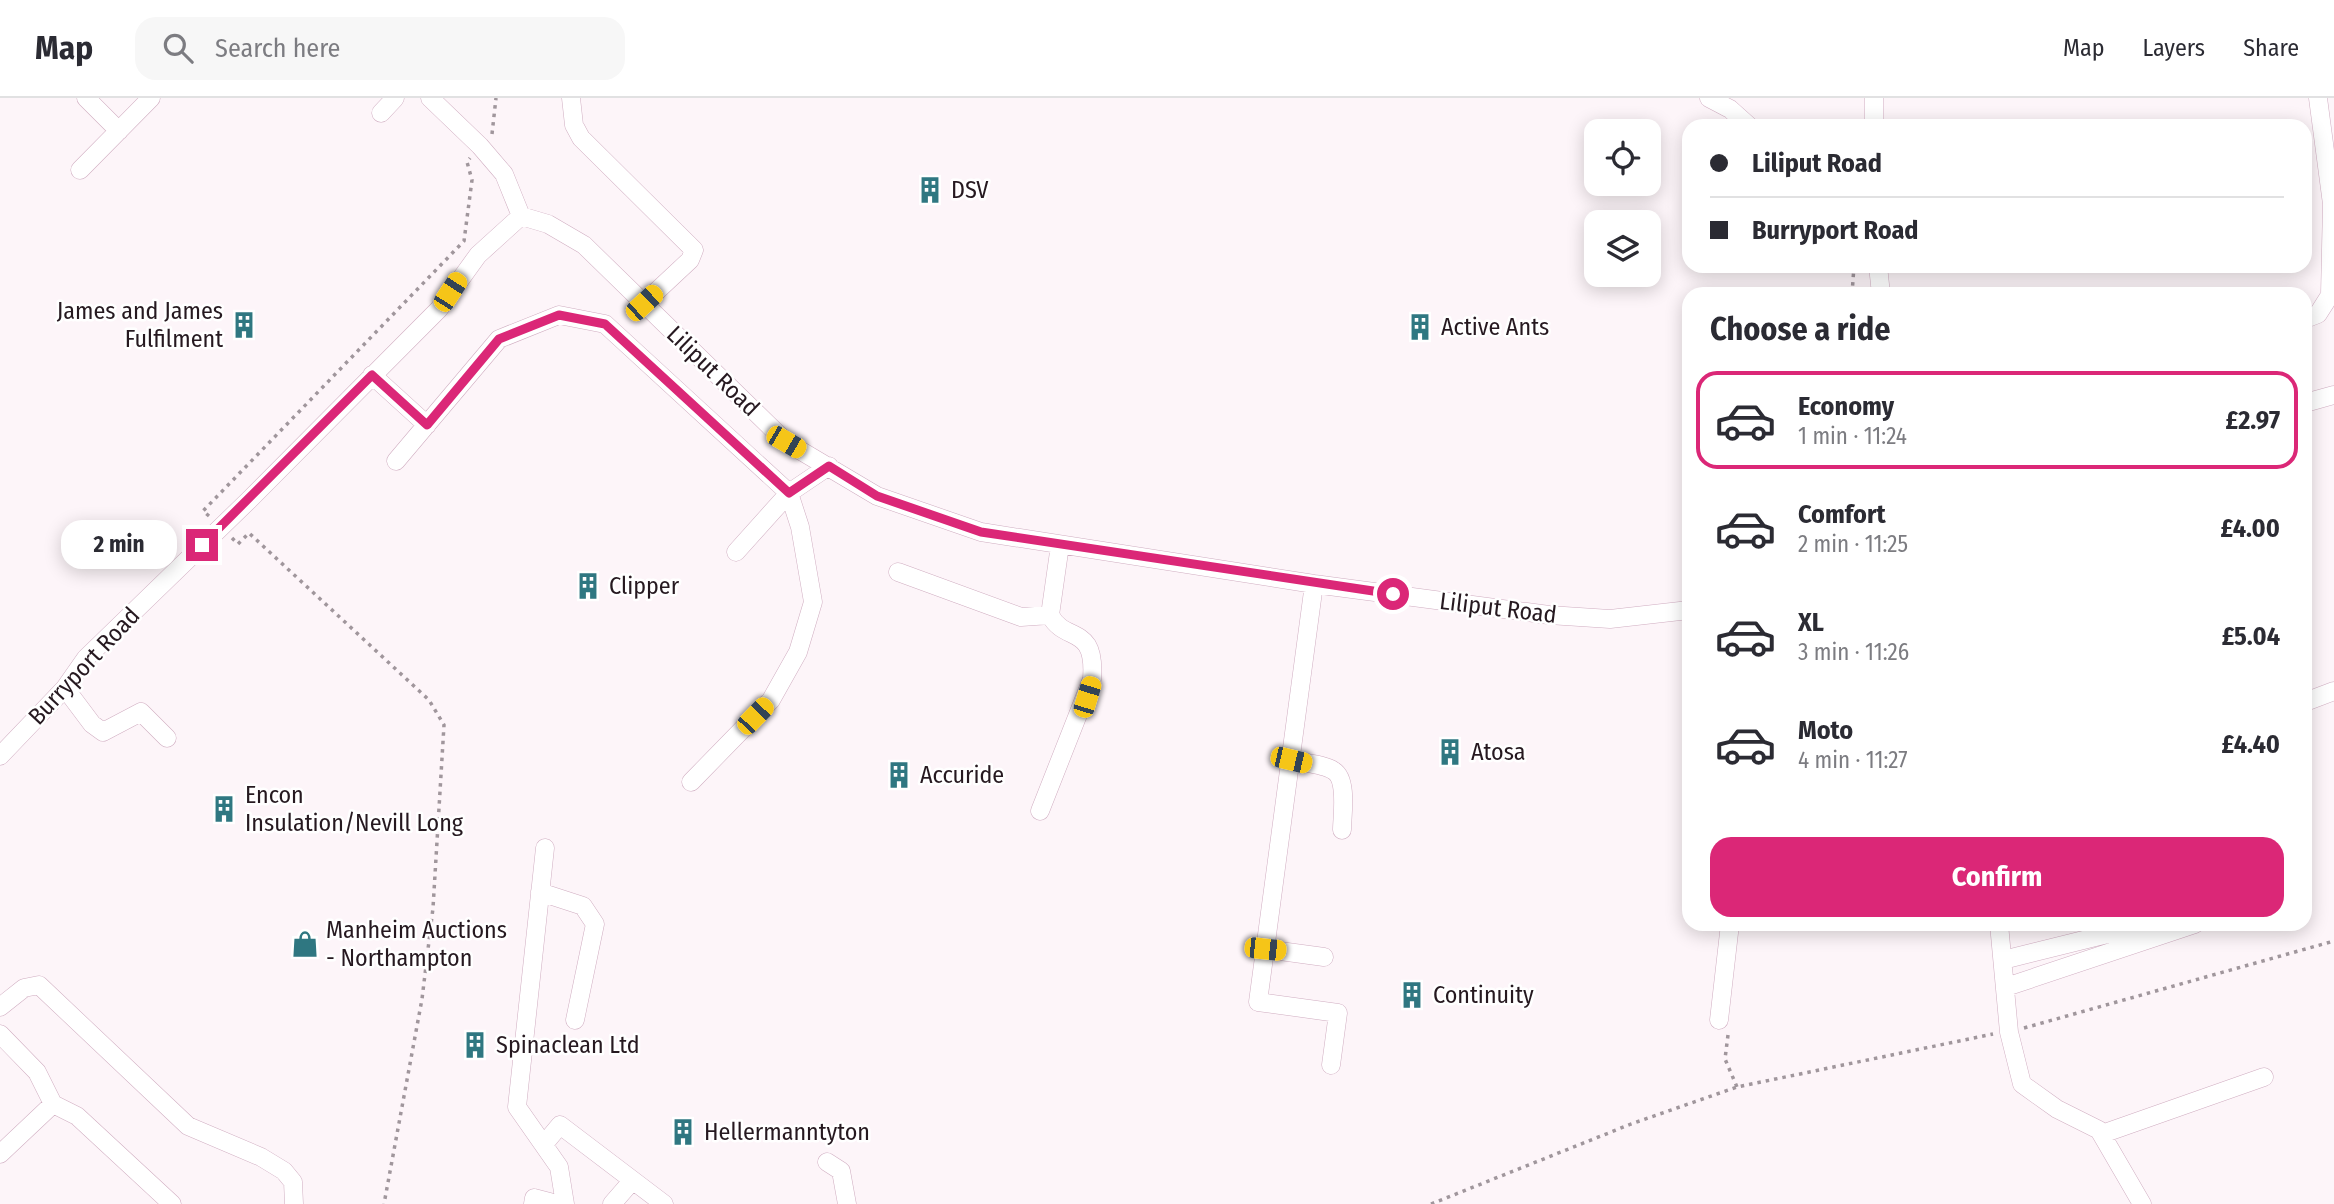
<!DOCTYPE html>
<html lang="en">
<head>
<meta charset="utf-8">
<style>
	body { margin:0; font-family:"Fira Sans Condensed",sans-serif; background:#f7f7f7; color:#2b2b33; height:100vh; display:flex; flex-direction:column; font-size:26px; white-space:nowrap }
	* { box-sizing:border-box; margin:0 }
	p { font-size:23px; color:#7c7c81 }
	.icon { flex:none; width:38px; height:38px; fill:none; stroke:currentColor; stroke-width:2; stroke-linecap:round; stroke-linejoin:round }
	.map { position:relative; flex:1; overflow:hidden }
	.details { position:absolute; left:1682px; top:189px; width:630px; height:644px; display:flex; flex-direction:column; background:#fff; border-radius:21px; box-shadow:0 4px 18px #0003 }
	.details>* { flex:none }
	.banner { position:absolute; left:1682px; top:21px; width:630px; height:154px; border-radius:21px; box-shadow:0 4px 18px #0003; display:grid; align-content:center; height:154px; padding:0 28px; background:#fff }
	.fabs { position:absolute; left:1584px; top:21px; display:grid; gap:14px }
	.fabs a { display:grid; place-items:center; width:77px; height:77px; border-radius:14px; background:#fff; box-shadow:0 4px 18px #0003; font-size:35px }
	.end { position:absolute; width:32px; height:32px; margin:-16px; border:9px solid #db2777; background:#fff; box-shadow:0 0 0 4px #fff }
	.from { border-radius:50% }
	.bubble { position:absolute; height:49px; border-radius:21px; background:#fff; box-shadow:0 4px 18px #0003; font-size:23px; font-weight:700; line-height:49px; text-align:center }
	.car { position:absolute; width:21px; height:42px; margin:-21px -10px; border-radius:9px; box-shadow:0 0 5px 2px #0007; background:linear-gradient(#f5c518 24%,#345 0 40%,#f5c518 0 76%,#345 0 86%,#f5c518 0) }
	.banner b { display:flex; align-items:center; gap:24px; height:66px; font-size:26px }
	.banner b+b { border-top:2px solid #e1e1e2 }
	.banner i { width:18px; height:18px; background:#2b2b33 }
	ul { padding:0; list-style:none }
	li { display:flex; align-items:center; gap:21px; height:98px; margin:0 14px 10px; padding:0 14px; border:4px solid transparent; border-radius:21px }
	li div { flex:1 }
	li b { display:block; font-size:26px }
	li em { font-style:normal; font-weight:700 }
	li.active { border-color:#db2777 }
	li>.icon { width:63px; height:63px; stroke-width:1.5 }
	h2 { padding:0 28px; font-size:32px; line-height:84px }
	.primary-button { display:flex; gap:14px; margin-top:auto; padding:14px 28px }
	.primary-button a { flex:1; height:80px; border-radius:21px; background:#db2777; color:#fff; font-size:28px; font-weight:700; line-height:80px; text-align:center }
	header { display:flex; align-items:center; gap:42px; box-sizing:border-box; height:98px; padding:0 35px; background:#fff; border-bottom:2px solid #e1e1e2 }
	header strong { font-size:33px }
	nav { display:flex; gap:38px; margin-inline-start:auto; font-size:24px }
	.search { width:490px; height:63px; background:#f7f7f7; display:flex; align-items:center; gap:18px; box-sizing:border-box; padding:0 24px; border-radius:21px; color:#7c7c81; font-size:26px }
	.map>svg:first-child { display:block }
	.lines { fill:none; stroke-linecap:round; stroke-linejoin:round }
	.minor-casing { stroke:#d0adc1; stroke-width:19 }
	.path { stroke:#a0969c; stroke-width:3.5; stroke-dasharray:3.5 5; stroke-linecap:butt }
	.minor { stroke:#fff; stroke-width:18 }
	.route { stroke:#db2777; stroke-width:9 }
	.labels { text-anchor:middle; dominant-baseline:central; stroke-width:5; stroke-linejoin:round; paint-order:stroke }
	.poi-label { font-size:24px; fill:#261920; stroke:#fff; text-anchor:start }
	.street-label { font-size:24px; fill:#261920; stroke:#fff }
</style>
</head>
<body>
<header>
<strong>Map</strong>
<div class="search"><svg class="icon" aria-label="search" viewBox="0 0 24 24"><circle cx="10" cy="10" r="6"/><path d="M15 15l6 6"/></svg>Search here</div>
<nav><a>Map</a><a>Layers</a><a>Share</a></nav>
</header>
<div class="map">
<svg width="2334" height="1106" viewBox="0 0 2334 1106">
	<rect width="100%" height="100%" fill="#fdf5f9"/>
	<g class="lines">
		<defs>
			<path id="minor" d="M 86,0 L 119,33
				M 430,0 L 480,48 L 504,76 L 521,118 L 548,126 L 584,147 L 786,344 L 877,398 L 981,434 L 1314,486 L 1549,517 L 1610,521 L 1689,512
				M 571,0 L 574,27 L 581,40 L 694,152 L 690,162 L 644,205
				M 1709,0 L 1730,11 L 1749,28
				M 1874,0 L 1874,28
				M 381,15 L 395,0
				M 80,72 L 151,0
				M 1878,168 L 1881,196
				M 2305,221 L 2318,216 L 2330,197 L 2332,106 L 2318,0
				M 372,277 L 427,327
				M 2305,305 L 2334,297
				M 396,363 L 499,241 L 559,217 L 605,226 L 789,395 L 800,429 L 813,504 L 798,554 L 771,602 L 691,684
				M 736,454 L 789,395 L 829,368
				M 898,474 L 1021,519 L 1050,517
				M 1314,486 L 1258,904 L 1338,915 L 1331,967
				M 65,590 L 92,626 L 103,634 L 141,614 L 167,640
				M 2305,604 L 2334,593
				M 0,658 L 65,590 L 86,560 L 249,402 L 439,211 L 478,157 L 521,118
				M 1291,662 C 1303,665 1324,666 1334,673 C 1348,682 1342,718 1342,732
				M 1040,713 L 1092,581 C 1096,525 1065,546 1050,517 L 1060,447
				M 545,750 L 517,1009 L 559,1069 L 565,1106
				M 540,794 L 583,808 L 595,826 L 575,922
				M 1999,826 L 2009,934 L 2022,986 L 2057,1011 L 2099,1032 L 2142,1106
				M 1265,851 L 1324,859
				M 2003,862 L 2148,826
				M 2006,889 L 2195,826
				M 0,909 L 24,890 L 39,887 L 188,1028 L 261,1059 L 284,1073 L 293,1084 L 294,1106
				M 1719,922 L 1730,826
				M 0,936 L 37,974 L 53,1006 L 77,1018 L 172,1106
				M 2102,1036 L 2264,979
				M 545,1045 L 560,1027 L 664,1106
				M 0,1056 L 53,1006
				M 827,1064 L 841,1073 L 847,1106
				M 533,1106 L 534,1100 L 557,1106
				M 612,1106 L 632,1083"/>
		</defs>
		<use href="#minor" class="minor-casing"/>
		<path class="path" d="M 492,36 L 496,0
			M 1852,196 L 1854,168
			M 209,418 L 203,413 L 464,143 L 472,82 L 467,64 L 470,60
			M 232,440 L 238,446 L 249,435 L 429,602 L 444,627 L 433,810 L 422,901 L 384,1106
			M 2024,930 L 2334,843
			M 1728,937 L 1725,961 L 1737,989
			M 1431,1106 L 1631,1026 L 1737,989 L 1993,936"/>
		<use href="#minor" class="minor"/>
	</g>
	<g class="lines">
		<path class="route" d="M 202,447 L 372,277 L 427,327 L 499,241 L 559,217 L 605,226 L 789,395 L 829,368 L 877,398 L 981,434 L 1393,496"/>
	</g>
	<defs>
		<symbol id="building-bare" viewBox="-9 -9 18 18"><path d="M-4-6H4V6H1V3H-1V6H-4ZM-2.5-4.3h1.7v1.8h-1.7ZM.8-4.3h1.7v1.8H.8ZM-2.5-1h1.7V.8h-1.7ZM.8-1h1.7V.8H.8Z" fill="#2f7781" stroke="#fff" stroke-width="2.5" paint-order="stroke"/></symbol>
		<symbol id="shop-bare" viewBox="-9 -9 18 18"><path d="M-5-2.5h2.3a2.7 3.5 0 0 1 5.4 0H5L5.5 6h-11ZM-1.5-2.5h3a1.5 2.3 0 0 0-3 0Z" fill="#2f7781" stroke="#fff" stroke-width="2.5" paint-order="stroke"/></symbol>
	</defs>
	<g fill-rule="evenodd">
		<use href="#building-bare" x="911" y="73" width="38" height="38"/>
		<use href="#building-bare" x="225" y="208" width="38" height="38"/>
		<use href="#building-bare" x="1401" y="210" width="38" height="38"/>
		<use href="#building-bare" x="569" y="469" width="38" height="38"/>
		<use href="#building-bare" x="1431" y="635" width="38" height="38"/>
		<use href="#building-bare" x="880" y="658" width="38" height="38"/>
		<use href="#building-bare" x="205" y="692" width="38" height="38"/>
		<use href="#shop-bare" x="286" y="827" width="38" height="38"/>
		<use href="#building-bare" x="1393" y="878" width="38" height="38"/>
		<use href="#building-bare" x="456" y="928" width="38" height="38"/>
		<use href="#building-bare" x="664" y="1015" width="38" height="38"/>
	</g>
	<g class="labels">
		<g class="poi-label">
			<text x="951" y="92">DSV</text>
			<text x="223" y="213" text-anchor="end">James and James<tspan x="223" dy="28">Fulfilment</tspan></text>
			<text x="1441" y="229">Active Ants</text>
			<text x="609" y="488">Clipper</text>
			<text x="1471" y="654">Atosa</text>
			<text x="920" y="677">Accuride</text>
			<text x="245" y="697">Encon<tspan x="245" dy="28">Insulation/Nevill Long</tspan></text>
			<text x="326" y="832">Manheim Auctions<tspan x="326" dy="28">- Northampton</tspan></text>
			<text x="1433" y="897">Continuity</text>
			<text x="496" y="947">Spinaclean Ltd</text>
			<text x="704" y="1034">Hellermanntyton</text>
		</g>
		<g class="street-label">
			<text transform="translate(713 273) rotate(44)">Liliput Road</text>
			<text transform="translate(1498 510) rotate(7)">Liliput Road</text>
			<text transform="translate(84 568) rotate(-47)">Burryport Road</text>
		</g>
	</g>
</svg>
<div class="fabs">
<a><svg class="icon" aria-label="locate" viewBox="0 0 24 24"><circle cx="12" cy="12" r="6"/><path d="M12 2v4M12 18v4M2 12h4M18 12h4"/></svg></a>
<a><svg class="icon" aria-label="layers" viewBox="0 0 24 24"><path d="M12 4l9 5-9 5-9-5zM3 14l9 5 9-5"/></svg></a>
</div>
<i class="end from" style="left:1393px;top:496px"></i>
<i class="end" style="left:202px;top:447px"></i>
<div class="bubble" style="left:61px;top:422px;width:116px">2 min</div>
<i class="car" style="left:450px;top:194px;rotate:33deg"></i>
<i class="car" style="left:644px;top:205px;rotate:47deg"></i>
<i class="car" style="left:786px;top:344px;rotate:120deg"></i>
<i class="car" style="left:1087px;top:599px;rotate:17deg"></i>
<i class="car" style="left:755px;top:618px;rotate:44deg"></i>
<i class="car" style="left:1291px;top:662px;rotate:103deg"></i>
<i class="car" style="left:1265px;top:851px;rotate:96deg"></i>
<div class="banner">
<b><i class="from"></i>Liliput Road</b>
<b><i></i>Burryport Road</b>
</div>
<section class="details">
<h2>Choose a ride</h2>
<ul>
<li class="active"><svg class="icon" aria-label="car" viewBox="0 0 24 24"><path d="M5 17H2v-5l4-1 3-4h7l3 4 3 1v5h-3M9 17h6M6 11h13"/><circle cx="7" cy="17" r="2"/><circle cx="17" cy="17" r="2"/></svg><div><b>Economy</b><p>1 min · 11:24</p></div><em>£2.97</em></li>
<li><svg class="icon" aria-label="car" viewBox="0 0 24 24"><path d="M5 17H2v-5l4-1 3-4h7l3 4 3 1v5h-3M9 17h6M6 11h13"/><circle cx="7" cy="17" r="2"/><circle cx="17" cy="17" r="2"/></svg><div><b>Comfort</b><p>2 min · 11:25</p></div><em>£4.00</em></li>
<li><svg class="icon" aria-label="car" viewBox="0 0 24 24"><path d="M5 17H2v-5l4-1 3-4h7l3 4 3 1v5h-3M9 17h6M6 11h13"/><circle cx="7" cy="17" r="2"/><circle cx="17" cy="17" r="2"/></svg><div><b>XL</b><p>3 min · 11:26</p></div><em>£5.04</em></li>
<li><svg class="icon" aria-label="car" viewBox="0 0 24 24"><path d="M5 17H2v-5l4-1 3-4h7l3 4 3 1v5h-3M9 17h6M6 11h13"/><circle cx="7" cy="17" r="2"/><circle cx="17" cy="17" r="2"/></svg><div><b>Moto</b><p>4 min · 11:27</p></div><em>£4.40</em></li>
</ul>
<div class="primary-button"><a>Confirm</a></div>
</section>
</div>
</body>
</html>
